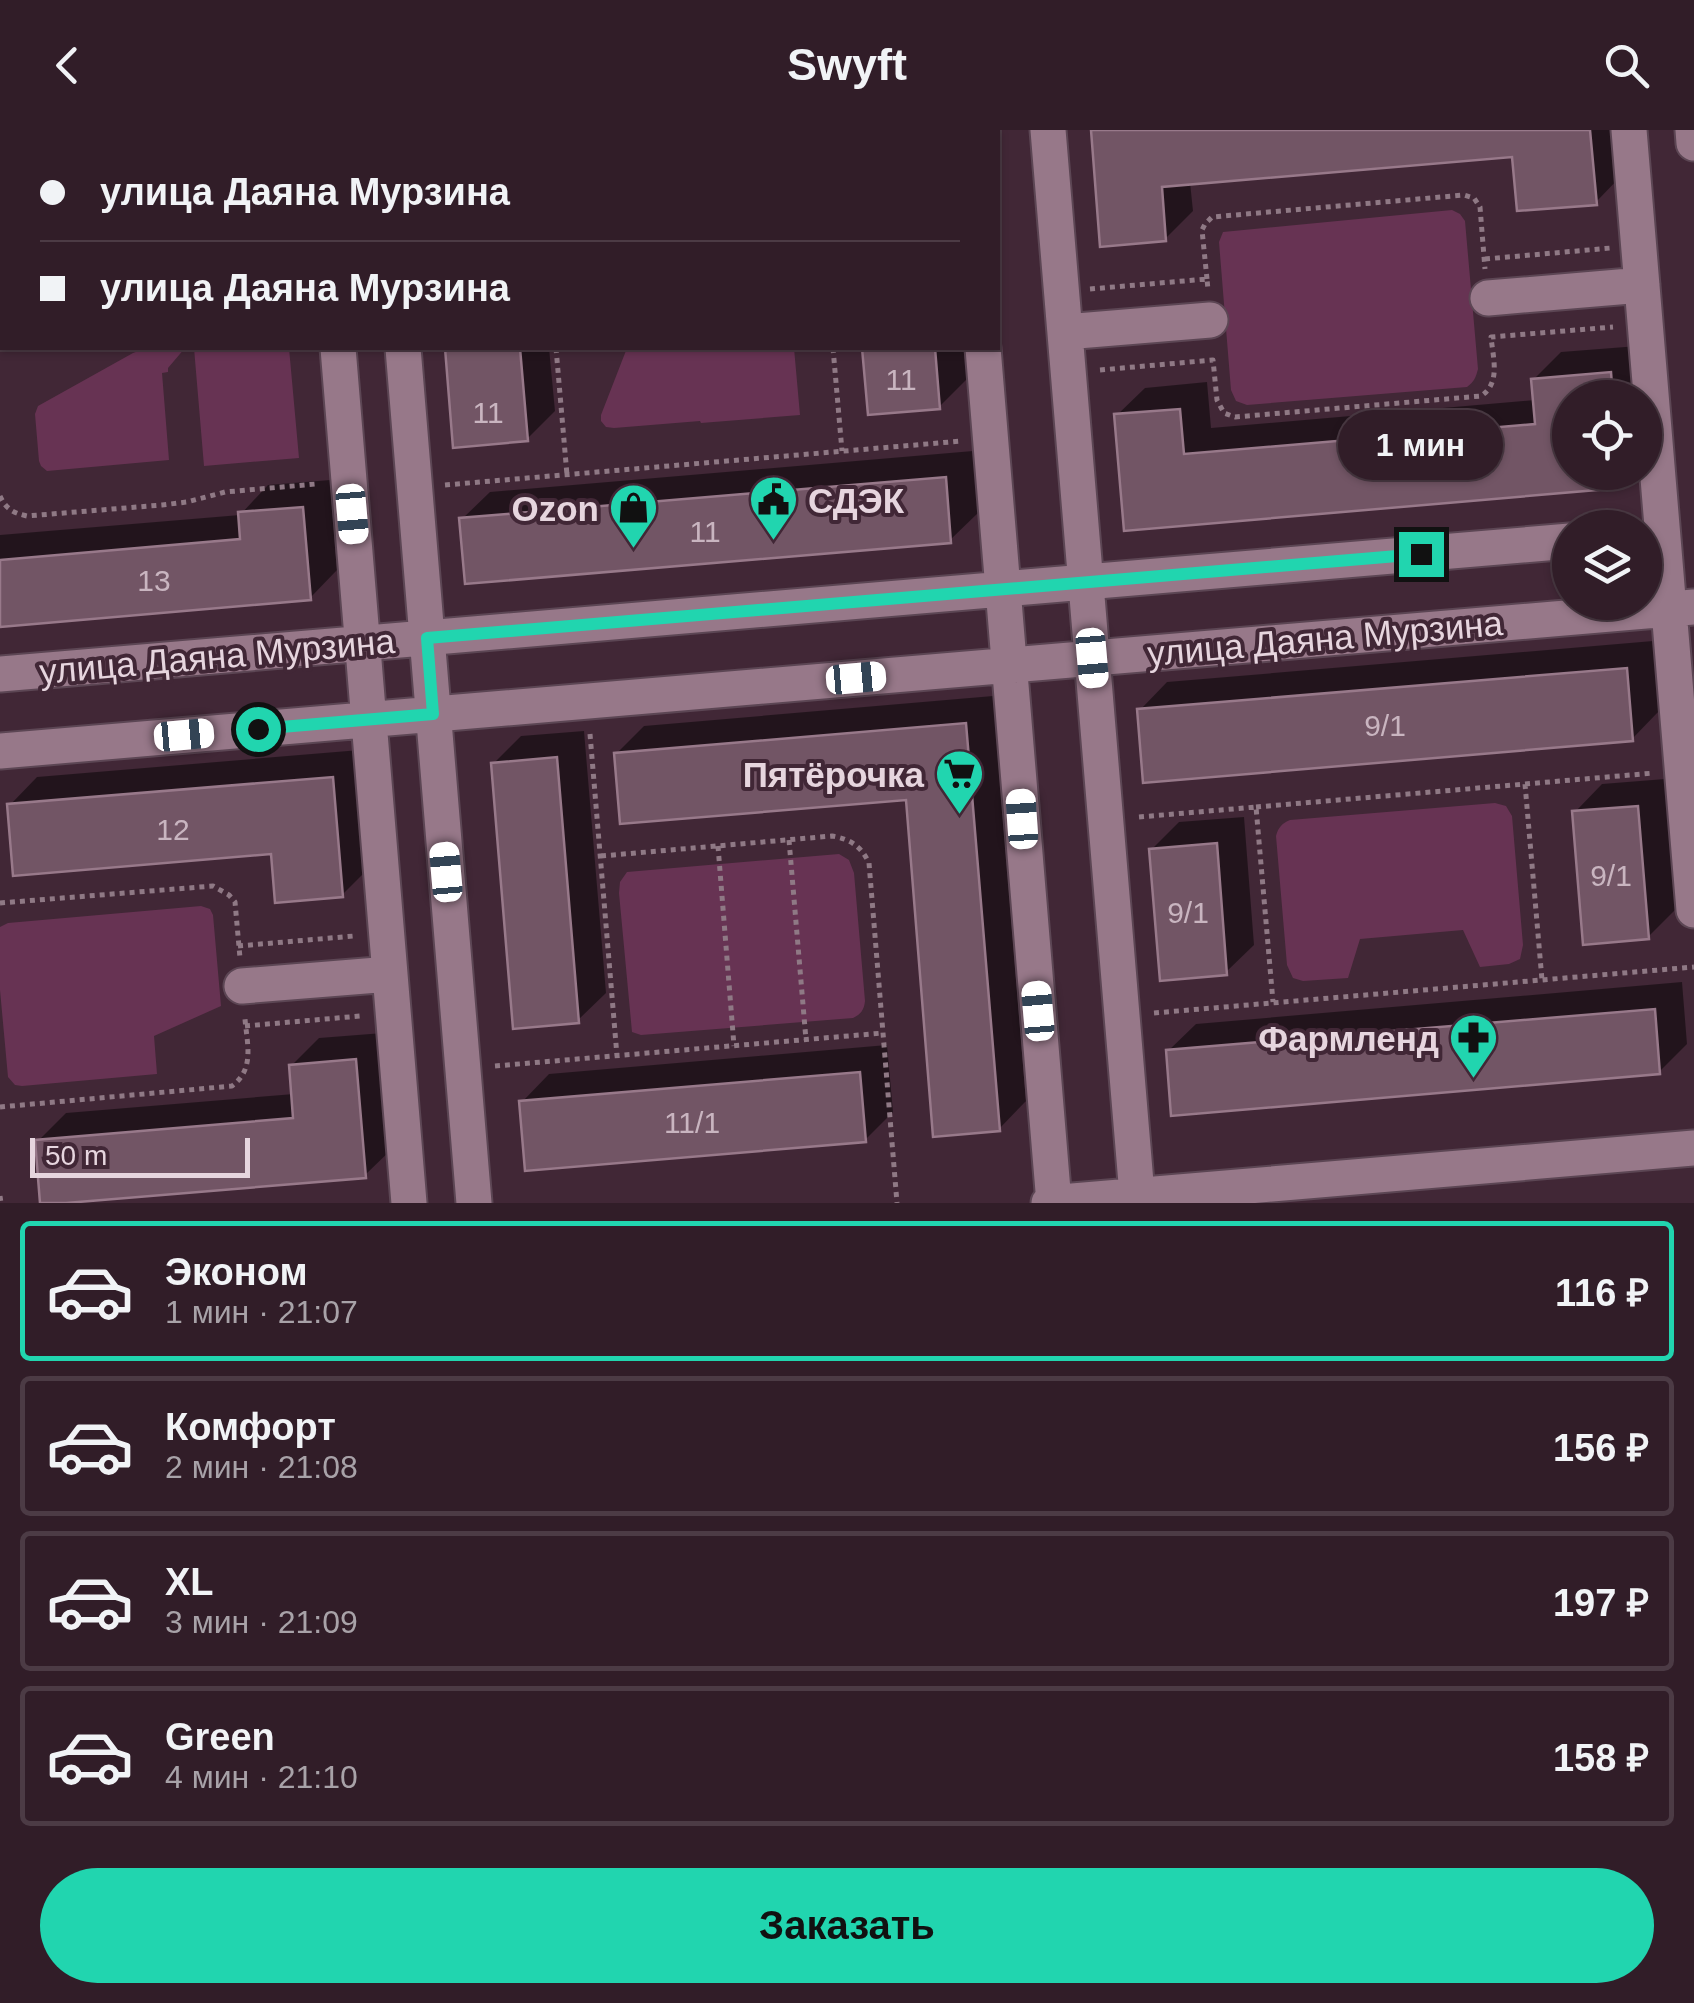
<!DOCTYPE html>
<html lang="ru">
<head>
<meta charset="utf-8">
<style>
	body { margin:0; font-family:Helvetica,sans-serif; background:#3d2a34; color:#f1f3f6; height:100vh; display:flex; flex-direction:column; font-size:38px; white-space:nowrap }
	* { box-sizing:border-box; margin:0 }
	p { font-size:32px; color:#a8a2a8 }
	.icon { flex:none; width:55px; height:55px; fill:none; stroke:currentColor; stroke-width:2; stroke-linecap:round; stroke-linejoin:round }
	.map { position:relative; height:1073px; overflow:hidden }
	.drawer { display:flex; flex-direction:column; background:#311d28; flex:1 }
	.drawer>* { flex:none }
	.guide { position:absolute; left:0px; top:0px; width:1000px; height:220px; box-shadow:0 2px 8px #0004,0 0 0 2px #4c3b45; display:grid; align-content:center; height:220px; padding:0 40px; background:#311d28 }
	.buttons { position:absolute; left:1552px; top:250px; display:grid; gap:20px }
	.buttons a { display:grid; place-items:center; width:110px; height:110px; border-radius:50%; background:#311d28; box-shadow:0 2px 8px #0004,0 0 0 2px #4c3b45; font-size:50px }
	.scale { position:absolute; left:30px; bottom:25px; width:220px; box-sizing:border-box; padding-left:10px; border:5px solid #e6d5de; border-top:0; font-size:28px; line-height:35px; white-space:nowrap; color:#e6d5de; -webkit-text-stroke:8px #412736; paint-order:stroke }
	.end { position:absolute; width:45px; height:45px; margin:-22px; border:12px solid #21d5af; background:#111; box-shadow:0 0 0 5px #111 }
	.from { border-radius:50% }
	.bubble { position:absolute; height:70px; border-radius:35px; background:#311d28; box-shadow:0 2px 8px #0004,0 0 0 2px #4c3b45; font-size:32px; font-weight:600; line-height:70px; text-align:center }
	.car { position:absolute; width:30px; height:60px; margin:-30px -15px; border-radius:12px; box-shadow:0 0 8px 2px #0007; background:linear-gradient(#fff 24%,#345 0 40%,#fff 0 76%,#345 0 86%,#fff 0) }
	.guide b { display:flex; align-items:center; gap:35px; height:95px; font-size:38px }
	.guide b+b { border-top:2px solid #4c3b45 }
	.guide i { width:25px; height:25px; background:#f1f3f6 }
	ul { padding:18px 0 0; list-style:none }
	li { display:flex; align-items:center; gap:30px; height:140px; margin:0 20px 15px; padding:0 20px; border:5px solid #4c3b45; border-radius:10px }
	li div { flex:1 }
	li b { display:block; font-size:38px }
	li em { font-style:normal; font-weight:600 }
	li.current { border-color:#21d5af }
	li>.icon { width:90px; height:90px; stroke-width:1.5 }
	.primary-button { display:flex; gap:20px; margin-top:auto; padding:20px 40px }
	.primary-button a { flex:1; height:115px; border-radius:60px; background:#21d5af; color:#111; font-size:40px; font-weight:600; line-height:115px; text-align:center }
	header { display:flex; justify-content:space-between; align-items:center; height:130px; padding:0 40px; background:#311d28; font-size:45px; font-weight:600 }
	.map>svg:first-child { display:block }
	.green { fill:#673353 }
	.shadow { fill:#0007 }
	.building { fill:#725565; stroke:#98798a; stroke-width:2.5 }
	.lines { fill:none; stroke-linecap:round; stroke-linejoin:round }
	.minor-casing { stroke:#5c4654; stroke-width:39 }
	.path { stroke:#8f7985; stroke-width:5; stroke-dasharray:5 5; stroke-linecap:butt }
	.minor { stroke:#977889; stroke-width:35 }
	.route { stroke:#21d5af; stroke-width:12 }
	.labels { text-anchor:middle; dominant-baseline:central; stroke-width:8; stroke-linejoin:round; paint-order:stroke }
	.number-label { font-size:30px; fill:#c9b5c0 }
	.poi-label { font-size:35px; font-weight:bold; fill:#e6d5de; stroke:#412736; text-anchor:end }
	.street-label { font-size:35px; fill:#e6d5de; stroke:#412736 }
</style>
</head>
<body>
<header><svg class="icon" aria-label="back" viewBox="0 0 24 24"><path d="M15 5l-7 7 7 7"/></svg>Swyft<svg class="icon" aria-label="search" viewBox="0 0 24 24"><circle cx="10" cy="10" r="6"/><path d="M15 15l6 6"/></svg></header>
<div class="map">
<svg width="1694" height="1073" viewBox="0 0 1694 1073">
	<rect width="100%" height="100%" fill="#412736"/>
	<path class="green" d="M 1452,80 L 1460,84 L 1465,91 L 1478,239 C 1476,247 1474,252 1467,257 L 1247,275 L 1236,271 L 1231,260 L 1219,112 L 1223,102 Z
		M 147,218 L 185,218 L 168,238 L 168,242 L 162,243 L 169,330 L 47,341 L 41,336 L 39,331 L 35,284 L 38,276 L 133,223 Z
		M 194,218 L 289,218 L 299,328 L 204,336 Z
		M 627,218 L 794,218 L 800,285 L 701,293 L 700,291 L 614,298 L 606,297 L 601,291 L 601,285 Z
		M 1495,673 L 1506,676 L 1512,686 L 1523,815 L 1520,829 L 1509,834 L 1480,837 L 1463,800 L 1360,809 L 1348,848 L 1303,851 L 1293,848 L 1287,835 L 1276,706 C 1278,698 1282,693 1290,690 Z
		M 839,724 L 849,730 L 854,743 L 865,871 C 864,880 861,884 853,888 L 641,905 L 632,902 L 619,763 L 620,752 L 627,742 Z
		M 201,776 L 210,779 L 213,785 L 221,876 L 154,906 L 157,944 L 22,956 L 15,955 L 8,947 L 0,860 L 0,797 L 8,793 Z"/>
	<path class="shadow" d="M 708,0 L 946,0 L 946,2 L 679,2 Z
		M 1093,0 L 1619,0 L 1623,44 L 1596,72 L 1514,25 L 1190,52 L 1193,81 L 1165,109 Z
		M 2,61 L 2,146 L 0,146 L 0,62 Z
		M 1638,216 L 1642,268 L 1570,268 L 1570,342 L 1633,342 L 1619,356 L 1127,398 L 1117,285 L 1145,258 L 1207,252 L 1211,298 L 1535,270 L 1533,250 L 1561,222 Z
		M 448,218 L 549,218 L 555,281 L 527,309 L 456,315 Z
		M 864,218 L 964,218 L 967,249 L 939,277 L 870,283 Z
		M 973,321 L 978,383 L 950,410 L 462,389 L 490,362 Z
		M 330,350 L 337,440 L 310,468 L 0,494 L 0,405 L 240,385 L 268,355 Z
		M 1653,511 L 1659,581 L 1632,609 L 1140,580 L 1167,552 Z
		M 993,566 L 1026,971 L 999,999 L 908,667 L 616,624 L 644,596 Z
		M 584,601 L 606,863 L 578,890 L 493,634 L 521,606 Z
		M 360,620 L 370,737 L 342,765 L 273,722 L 10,675 L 37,647 Z
		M 1665,649 L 1676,779 L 1648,807 L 1575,682 L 1602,654 Z
		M 1244,687 L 1254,815 L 1226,842 L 1151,720 L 1179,692 Z
		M 1682,852 L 1687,914 L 1659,942 L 1168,921 L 1196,894 Z
		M 383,903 L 393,1018 L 365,1045 L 38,1011 L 66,983 L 294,964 L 291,936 L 319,908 Z
		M 887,915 L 893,982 L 865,1010 L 522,972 L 549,944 Z"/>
	<path class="building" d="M 1091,0 L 1590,0 L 1597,75 L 1517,81 L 1512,27 L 1162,57 L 1166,111 L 1100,117 Z
		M 0,86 L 2,86 L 2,149 L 0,149 Z
		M 445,218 L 520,218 L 528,311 L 453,318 Z
		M 862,218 L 935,218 L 940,279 L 868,285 Z
		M 1611,242 L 1613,268 L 1570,268 L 1570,342 L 1619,342 L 1620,358 L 1124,401 L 1114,284 L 1180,279 L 1184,324 L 1535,294 L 1531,249 Z
		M 946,347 L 951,413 L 465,454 L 459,388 Z
		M 303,377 L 311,470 L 0,497 L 0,430 L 240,409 L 238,382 Z
		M 1627,538 L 1633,611 L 1143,653 L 1137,579 Z
		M 966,593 L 1000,1001 L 933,1007 L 906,670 L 620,694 L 614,623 Z
		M 557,627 L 579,893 L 513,899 L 491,633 Z
		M 333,647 L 343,767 L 275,773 L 271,724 L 13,746 L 7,674 Z
		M 1638,676 L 1649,809 L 1583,815 L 1572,681 Z
		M 1217,713 L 1227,845 L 1160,851 L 1149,719 Z
		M 1655,879 L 1660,944 L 1171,986 L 1166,920 Z
		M 356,929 L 366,1048 L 66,1073 L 40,1073 L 35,1010 L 293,988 L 289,935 Z
		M 860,942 L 866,1012 L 525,1041 L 519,971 Z"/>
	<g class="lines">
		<defs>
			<path id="minor" d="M 320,0 L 320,2
				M 384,0 L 385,2
				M 965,0 L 965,2
				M 1048,0 L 1137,1065
				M 1629,0 L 1694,780
				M 1693,0 L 1694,13
				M 110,2 L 140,0
				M 0,12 L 2,12
				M 1488,168 L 1642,155
				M 1065,202 L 1210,190
				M 338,218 L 409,1073
				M 403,218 L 474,1073
				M 983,218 L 1054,1073
				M 0,544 L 1570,411
				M 0,621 L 1694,477
				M 242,856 L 390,844
				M 1049,1073 L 1694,1018"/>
		</defs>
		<use href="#minor" class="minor-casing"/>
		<path class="path" d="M 1485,129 L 1611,118
			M 1207,149 L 1202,100 L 1205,94 L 1212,87 L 1464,65 L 1474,68 L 1480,77 L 1485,139
			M 1090,159 L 1207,149 L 1208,160
			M 0,192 L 2,191
			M 556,218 L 567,345
			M 833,218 L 842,321
			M 1100,240 L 1213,230 L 1217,270 L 1224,283 L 1235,287 L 1481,266 C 1501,253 1493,228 1491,207 L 1613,197
			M 445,355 L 962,311
			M 0,366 C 6,379 13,383 27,386 L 162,375 L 187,372 L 225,362 L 316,354
			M 590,604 L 617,926
			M 1525,654 L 1542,850
			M 1256,677 L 1654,643
			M 1139,687 L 1256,677 L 1273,872
			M 789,710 L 806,910
			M 718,716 L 734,916
			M 601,726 L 832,706 C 850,709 861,716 869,733 L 897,1073
			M 0,773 L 213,756 L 229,765 L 235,772 L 240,828
			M 238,816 L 354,806
			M 1154,883 L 1694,837
			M 245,896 L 360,886
			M 495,936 L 883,903
			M 0,977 L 232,956 C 255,939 247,914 245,889
			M 0,1066 L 1,1073"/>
		<use href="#minor" class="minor"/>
	</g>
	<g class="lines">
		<path class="route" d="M 258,599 L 433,584 L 427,508 L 1421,424"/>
	</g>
	<defs>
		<symbol id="civic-pin" viewBox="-11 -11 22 30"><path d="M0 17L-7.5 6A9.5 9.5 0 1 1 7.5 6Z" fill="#21d5af" stroke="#412736"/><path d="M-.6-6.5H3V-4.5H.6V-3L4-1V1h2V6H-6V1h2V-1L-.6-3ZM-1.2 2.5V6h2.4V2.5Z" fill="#111"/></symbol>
		<symbol id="shop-pin" viewBox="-11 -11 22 30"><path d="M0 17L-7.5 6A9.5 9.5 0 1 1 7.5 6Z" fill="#21d5af" stroke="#412736"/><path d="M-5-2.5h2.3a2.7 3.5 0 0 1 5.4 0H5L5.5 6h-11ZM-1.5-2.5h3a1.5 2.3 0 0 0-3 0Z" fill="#111"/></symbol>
		<symbol id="supermarket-pin" viewBox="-11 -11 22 30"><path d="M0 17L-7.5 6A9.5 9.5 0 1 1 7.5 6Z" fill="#21d5af" stroke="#412736"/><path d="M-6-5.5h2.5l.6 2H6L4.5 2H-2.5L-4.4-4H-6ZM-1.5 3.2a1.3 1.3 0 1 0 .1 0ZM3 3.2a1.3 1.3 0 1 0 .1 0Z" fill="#111"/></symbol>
		<symbol id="pharmacy-pin" viewBox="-11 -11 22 30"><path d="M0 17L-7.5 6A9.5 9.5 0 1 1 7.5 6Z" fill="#21d5af" stroke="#412736"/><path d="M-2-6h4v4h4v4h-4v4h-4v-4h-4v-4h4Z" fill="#111"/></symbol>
	</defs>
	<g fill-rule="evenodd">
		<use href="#civic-pin" x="746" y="342" width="55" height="75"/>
		<use href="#shop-pin" x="606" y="350" width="55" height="75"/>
		<use href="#supermarket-pin" x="932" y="616" width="55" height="75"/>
		<use href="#pharmacy-pin" x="1446" y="880" width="55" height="75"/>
	</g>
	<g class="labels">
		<g class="number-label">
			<text x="901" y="249">11</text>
			<text x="488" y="282">11</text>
			<text x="705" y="401">11</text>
			<text x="154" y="450">13</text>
			<text x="1385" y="595">9/1</text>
			<text x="173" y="699">12</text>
			<text x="1611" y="745">9/1</text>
			<text x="1188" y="782">9/1</text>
			<text x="692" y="992">11/1</text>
		</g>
		<g class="poi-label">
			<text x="808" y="370" text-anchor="start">СДЭК</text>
			<text x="599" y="378">Ozon</text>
			<text x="924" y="644">Пятёрочка</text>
			<text x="1439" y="908">Фармленд</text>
		</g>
		<g class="street-label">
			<text transform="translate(1325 508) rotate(-5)">улица Даяна Мурзина</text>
			<text transform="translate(217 526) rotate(-5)">улица Даяна Мурзина</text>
		</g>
	</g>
</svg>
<div class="buttons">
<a><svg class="icon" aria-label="locate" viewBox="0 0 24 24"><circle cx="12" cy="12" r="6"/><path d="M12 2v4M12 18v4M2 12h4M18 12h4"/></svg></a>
<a><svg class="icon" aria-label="layers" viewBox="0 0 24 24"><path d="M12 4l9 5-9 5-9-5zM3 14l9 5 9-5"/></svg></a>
</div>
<div class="scale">50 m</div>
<i class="end from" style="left:258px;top:599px"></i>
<i class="end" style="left:1421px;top:424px"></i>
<div class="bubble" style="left:1338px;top:280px;width:165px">1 мин</div>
<i class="car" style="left:352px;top:384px;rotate:175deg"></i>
<i class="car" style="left:1092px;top:528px;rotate:175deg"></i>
<i class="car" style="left:856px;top:548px;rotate:85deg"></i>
<i class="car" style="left:184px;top:605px;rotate:85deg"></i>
<i class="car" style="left:1022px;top:689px;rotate:356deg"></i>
<i class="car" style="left:446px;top:742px;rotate:355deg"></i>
<i class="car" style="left:1038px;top:881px;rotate:355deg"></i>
<div class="guide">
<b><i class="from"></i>улица Даяна Мурзина</b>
<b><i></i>улица Даяна Мурзина</b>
</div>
</div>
<section class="drawer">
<ul>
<li class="current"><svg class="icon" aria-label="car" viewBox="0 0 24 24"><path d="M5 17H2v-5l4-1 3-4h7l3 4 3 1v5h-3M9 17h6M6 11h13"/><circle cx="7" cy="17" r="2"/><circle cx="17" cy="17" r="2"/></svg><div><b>Эконом</b><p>1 мин · 21:07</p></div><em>116 ₽</em></li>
<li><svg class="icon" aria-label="car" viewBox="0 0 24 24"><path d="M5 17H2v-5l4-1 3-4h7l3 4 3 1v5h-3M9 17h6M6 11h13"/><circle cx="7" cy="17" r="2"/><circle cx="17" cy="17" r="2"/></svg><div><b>Комфорт</b><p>2 мин · 21:08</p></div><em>156 ₽</em></li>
<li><svg class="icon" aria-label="car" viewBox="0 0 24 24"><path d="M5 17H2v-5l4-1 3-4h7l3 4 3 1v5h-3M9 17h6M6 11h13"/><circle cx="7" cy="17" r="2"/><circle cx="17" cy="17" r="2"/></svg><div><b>XL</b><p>3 мин · 21:09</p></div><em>197 ₽</em></li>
<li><svg class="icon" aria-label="car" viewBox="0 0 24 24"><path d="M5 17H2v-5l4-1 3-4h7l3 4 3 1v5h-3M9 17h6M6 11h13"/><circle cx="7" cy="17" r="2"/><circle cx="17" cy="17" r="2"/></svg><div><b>Green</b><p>4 мин · 21:10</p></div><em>158 ₽</em></li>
</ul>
<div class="primary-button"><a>Заказать</a></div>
</section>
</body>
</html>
